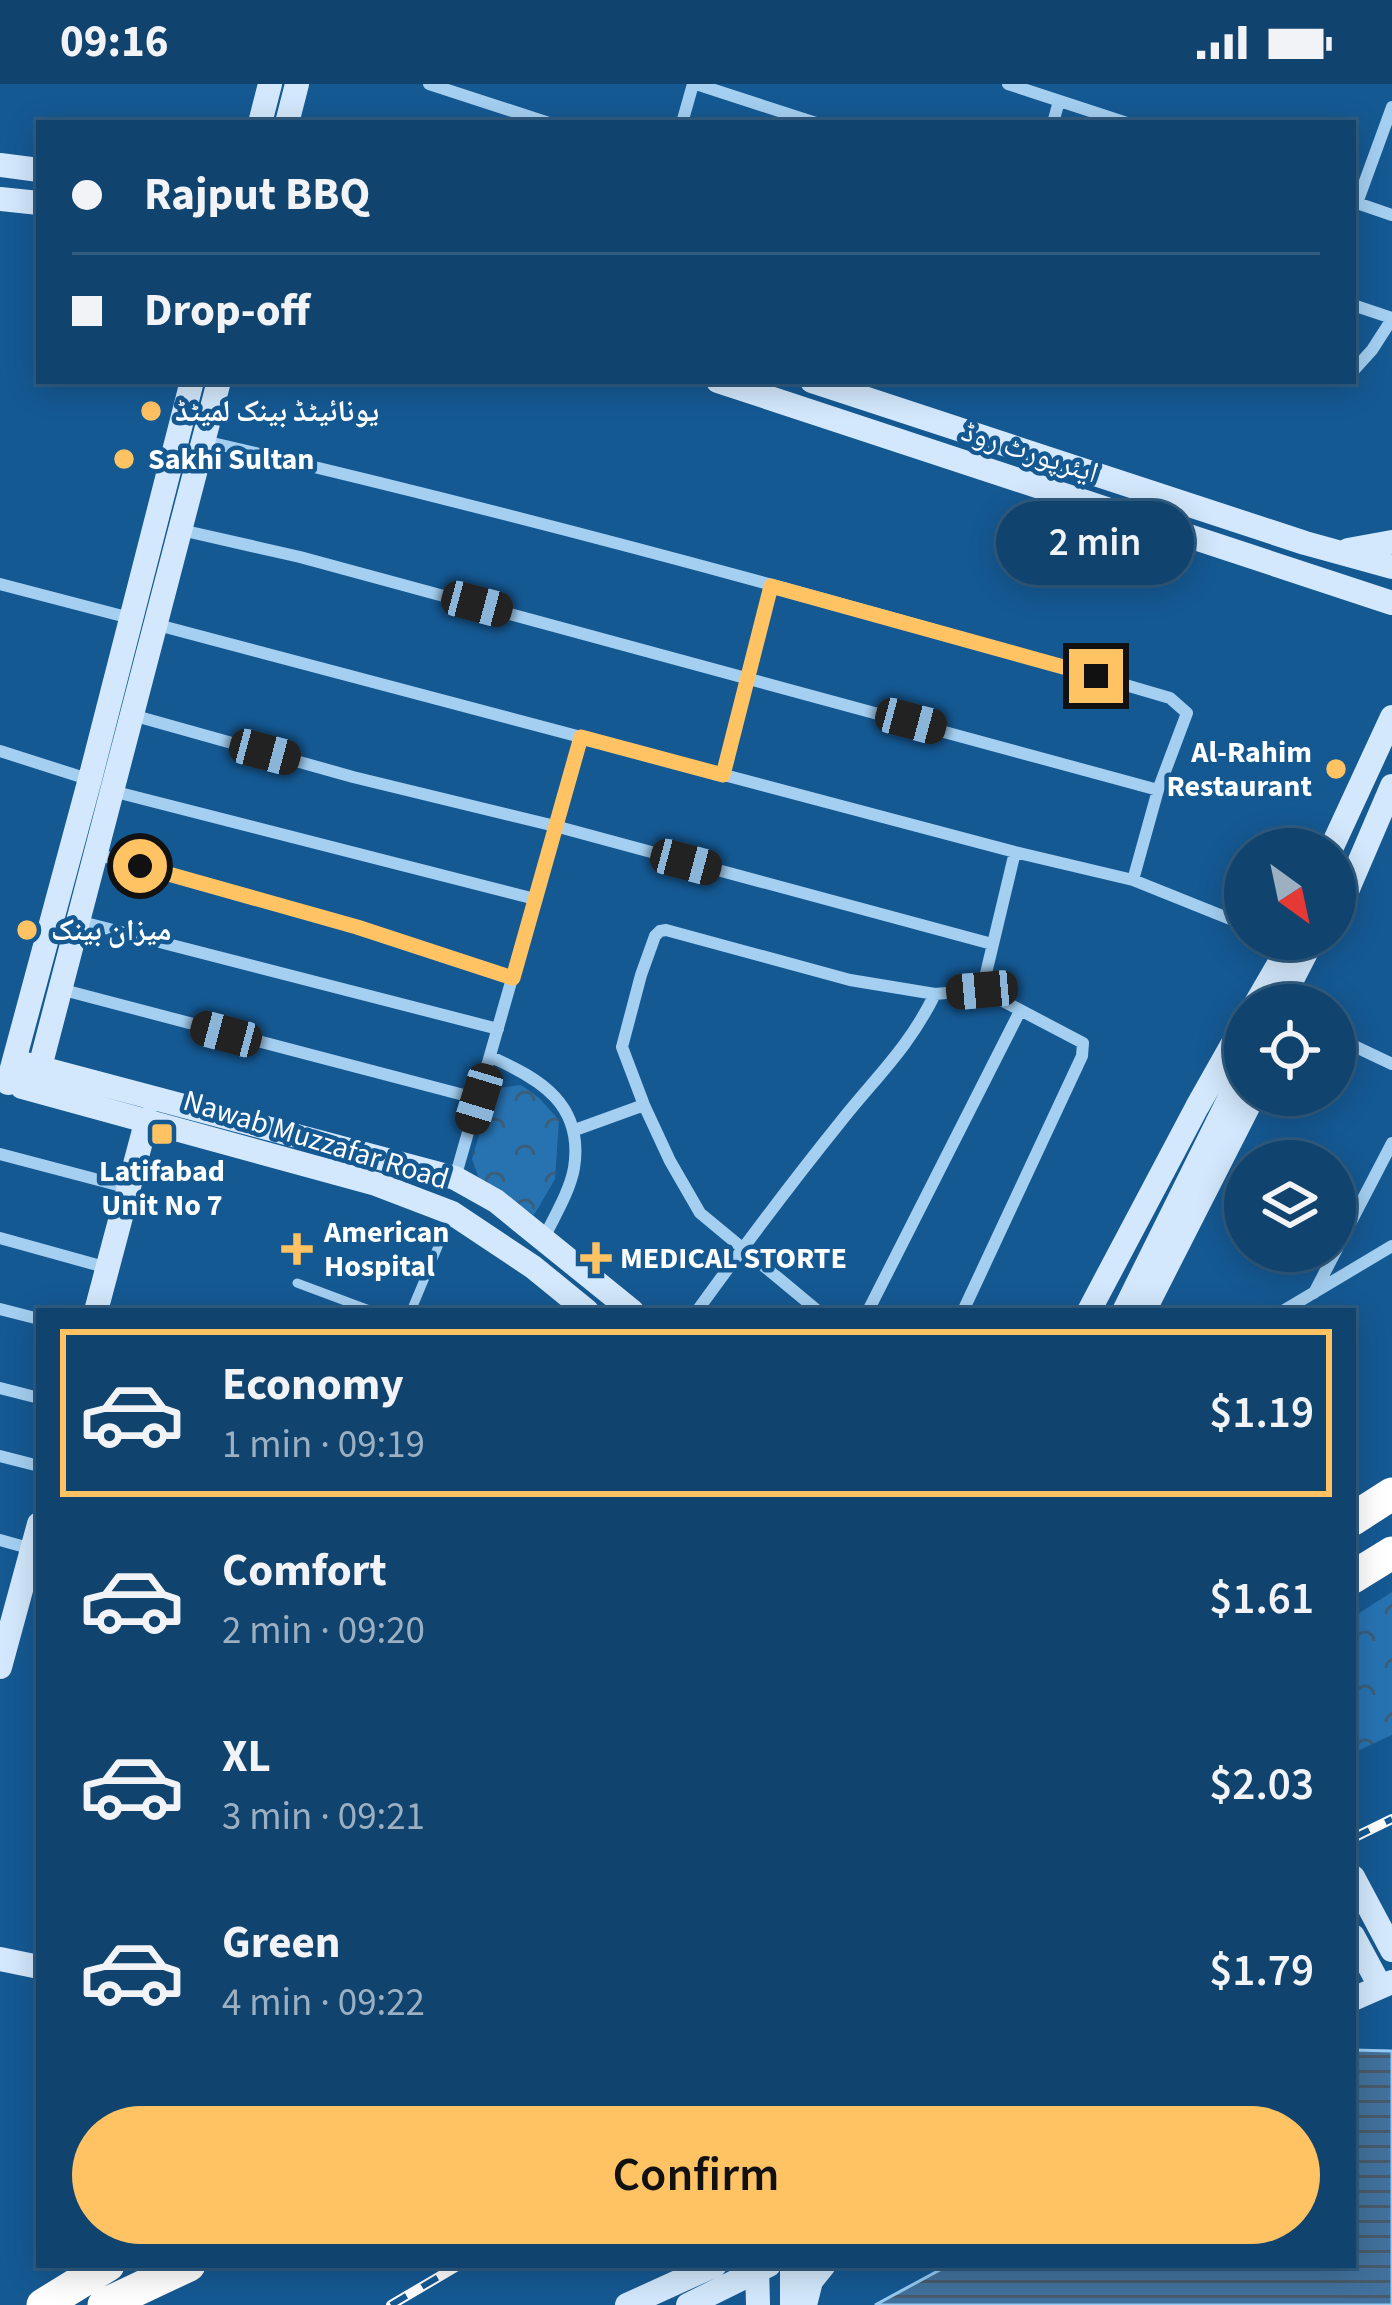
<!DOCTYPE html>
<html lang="en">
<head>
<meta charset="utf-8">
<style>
	body { margin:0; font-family:"Source Sans 3","Noto Naskh Arabic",sans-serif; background:#194a73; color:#f1f3f6; height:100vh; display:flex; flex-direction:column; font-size:45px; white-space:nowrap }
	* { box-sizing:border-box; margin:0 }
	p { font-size:39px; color:#9cb0c2 }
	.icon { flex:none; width:66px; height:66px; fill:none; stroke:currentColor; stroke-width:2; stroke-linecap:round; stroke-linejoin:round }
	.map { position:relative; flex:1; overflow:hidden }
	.sheet { position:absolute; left:36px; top:1224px; width:1320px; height:960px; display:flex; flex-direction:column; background:#10436e; border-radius:0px; box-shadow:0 6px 30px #0003,0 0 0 3px #305c81 }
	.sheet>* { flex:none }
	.hud { position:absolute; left:36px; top:36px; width:1320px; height:264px; border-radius:0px; box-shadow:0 6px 30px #0003,0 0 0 3px #305c81; display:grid; align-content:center; height:264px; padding:0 36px; background:#10436e }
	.needle { width:78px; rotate:147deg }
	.tools { position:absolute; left:1224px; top:744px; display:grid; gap:24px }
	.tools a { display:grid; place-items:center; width:132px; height:132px; border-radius:50%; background:#10436e; box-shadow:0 6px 30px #0003,0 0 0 3px #305c81; font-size:60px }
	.end { position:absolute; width:54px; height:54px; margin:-27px; border:15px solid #ffc364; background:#111; box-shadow:0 0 0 6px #111 }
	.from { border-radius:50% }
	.bubble { position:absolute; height:84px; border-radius:42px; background:#10436e; box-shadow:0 6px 30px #0003,0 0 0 3px #305c81; font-size:39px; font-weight:600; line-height:84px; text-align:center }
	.car { position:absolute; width:36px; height:72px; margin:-36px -18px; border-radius:15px; box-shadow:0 0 9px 3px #0007; background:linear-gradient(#222 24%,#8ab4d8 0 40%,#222 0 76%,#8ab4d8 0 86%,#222 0) }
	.hud b { display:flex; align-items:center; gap:42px; height:114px; font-size:45px }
	.hud b+b { border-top:3px solid #305c81 }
	.hud i { width:30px; height:30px; background:#f1f3f6 }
	ul { padding:21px 0 0; list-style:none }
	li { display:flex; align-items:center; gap:36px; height:168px; margin:0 24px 18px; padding:0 12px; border:6px solid transparent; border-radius:0px }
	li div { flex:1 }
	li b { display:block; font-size:45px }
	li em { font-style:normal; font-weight:600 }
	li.on { border-color:#ffc364 }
	li>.icon { width:108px; height:108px; stroke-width:1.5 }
	.primary-button { display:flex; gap:24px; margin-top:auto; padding:24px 36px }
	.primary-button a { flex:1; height:138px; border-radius:72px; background:#ffc364; color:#111; font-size:48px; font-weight:600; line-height:138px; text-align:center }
	.status { display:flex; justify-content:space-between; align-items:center; height:84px; padding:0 60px; background:#10436e; direction:ltr }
	.status svg { height:33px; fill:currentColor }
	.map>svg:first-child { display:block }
	.park { fill:url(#park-crowns) }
	.water { fill:url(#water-rules); stroke:#96cbf4; stroke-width:3 }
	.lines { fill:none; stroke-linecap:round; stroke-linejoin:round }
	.lane { stroke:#a4cff1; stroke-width:9 }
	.street { stroke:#a4cff1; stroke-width:12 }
	.secondary { stroke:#d3e8fc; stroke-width:24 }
	.highway { stroke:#fff; stroke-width:33 }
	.rail-casing { stroke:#fff; stroke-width:10 }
	.rail { stroke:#155993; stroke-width:6; stroke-dasharray:18; stroke-linecap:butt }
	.route { stroke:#ffc364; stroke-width:15 }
	.poi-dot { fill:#ffc364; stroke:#155993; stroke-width:4.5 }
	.labels { text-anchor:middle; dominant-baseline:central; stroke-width:9; stroke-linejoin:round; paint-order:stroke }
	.poi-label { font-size:30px; font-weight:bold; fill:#fff; stroke:#155993; text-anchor:start }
	.street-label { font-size:30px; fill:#fff; stroke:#155993 }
</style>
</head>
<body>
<div class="status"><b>09:16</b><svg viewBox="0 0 49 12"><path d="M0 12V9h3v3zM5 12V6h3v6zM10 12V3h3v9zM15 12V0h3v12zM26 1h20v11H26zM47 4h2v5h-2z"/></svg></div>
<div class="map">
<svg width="1392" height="2221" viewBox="0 0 1392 2221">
	<defs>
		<pattern id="park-crowns" width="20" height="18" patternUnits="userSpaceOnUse" patternTransform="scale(3)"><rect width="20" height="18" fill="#2773b2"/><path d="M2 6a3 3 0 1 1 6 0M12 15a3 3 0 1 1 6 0" fill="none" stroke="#3b5e7a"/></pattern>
		<pattern id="water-rules" width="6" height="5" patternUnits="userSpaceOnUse" patternTransform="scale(3)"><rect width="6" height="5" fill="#41719c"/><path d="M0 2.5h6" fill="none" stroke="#485b6c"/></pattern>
	</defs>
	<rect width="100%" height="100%" fill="#155993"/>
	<path class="park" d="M 521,1001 L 539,1014 L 559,1036 L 555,1095 L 534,1131 L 479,1095 L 472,1075 L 493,1005 Z
		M 1392,1508 L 1392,1651 L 1353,1669 L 1353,1533 Z"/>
	<path class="water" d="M 1353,1966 L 1392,1967 L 1392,2221 L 875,2221 L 949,2181 L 1353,2181 Z"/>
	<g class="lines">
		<path class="lane" d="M 297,1199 L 372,1227
			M 411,1227 L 450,1134"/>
		<path class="street" d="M 429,0 L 549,39
			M 696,0 L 816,39
			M 1008,0 L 1127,39
			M 682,39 L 693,0
			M 1053,39 L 1059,17
			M 1354,118 L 1392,131
			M 1357,119 L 1392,23
			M 1353,221 L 1392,234
			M 1353,287 L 1372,266 L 1392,235
			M 204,357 C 528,432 851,520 1170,614 L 1187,629 L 1158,706 L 1133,796
			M 181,446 L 300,473 L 1158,706
			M 0,500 L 134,535
			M 154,540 L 1015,768 L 1133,796 L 1245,841
			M 132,631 L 353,693 L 555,742 L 992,860
			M 0,667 L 94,697
			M 723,691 L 771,502
			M 112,707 L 535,815
			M 96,770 L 357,843 L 513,894
			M 78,837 L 498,945
			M 56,904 L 479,1015
			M 982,906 L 1015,768
			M 1335,953 L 1392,980
			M 491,973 C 541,995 584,1021 574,1084 C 570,1107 554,1133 544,1154
			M 575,1046 L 644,1021
			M 0,1070 L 129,1104
			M 455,1094 L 581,653
			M 0,1154 L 108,1184
			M 1314,1209 L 1392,1059
			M 0,1225 L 39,1235
			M 697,1227 C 744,1162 792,1098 842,1036 C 878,991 909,963 935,910
			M 818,1227 L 700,1129 L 670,1077 L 644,1021 L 622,963 L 641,891 L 655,852 L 660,847 L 666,846 L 850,896 L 935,910 L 982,906 L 1083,959 L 1082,972 L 963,1227
			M 868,1227 L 1020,927
			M 1283,1227 L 1392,1162
			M 0,1304 L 39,1314
			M 0,1372 L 39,1382
			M 0,1456 L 32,1465"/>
		<path class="secondary" d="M 260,39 L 270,0
			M 287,39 L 297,0
			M 0,81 L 39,86
			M 0,115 L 39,119
			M 718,297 L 1392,519
			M 812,297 L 1305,459 L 1392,483
			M 1348,466 L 1392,458
			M 1331,765 L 1392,633
			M 1335,835 L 1392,702
			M 1255,921 L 1291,859
			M 1279,921 L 1313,855
			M 26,980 L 455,1094 L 496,1117 L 632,1227
			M 8,999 L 90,695 L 192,297
			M 22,1003 L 376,1100 L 452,1129 L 533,1183 L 587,1227
			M 34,1006 L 219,297
			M 96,1227 L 147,1035
			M 1089,1227 L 1197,1023 L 1245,938
			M 1124,1227 L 1245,983
			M 1144,1227 L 1254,1011
			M 0,1583 L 39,1440
			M 1353,1793 L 1392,1866
			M 1353,1852 L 1380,1902
			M 0,1875 L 39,1883
			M 1353,1915 L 1392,1898
			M 757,2181 L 758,2221
			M 627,2221 L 715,2181
			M 688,2221 L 769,2181
			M 792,2221 L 792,2181
			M 805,2221 L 811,2197 L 824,2181"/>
		<path class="highway" d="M 1353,1435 L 1392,1410
			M 1353,1493 L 1392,1469
			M 43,2221 L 108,2181
			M 104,2221 L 189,2181"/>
		<defs>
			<path id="rail" d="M 1353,1754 L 1392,1735
				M 391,2221 L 459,2181"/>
		</defs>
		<use href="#rail" class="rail-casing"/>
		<use href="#rail" class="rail"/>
	</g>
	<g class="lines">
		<path class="route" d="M 140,782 L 357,843 L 513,894 L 581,653 L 723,691 L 771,502 L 1096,592"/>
	</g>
	<g class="poi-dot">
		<circle cx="151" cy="327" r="12"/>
		<circle cx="124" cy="375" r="12"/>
		<circle cx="1336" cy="685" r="12"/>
		<circle cx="27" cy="846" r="12"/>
		<rect x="150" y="1038" width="24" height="24" rx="6"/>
		<path d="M291 1147h12v12h12v12h-12v12h-12v-12h-12v-12h12z"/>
		<path d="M590 1156h12v12h12v12h-12v12h-12v-12h-12v-12h12z"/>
	</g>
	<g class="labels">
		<g class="poi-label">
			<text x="175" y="327">یونائیٹڈ بینک لمیٹڈ</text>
			<text x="148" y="375">Sakhi Sultan</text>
			<text x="1312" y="668" text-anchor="end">Al-Rahim<tspan x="1312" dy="34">Restaurant</tspan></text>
			<text x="51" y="846">میزان بینک</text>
			<text x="162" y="1087" text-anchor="middle">Latifabad<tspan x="162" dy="34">Unit No 7</tspan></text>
			<text x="324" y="1148">American<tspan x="324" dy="34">Hospital</tspan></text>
			<text x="620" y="1174">MEDICAL STORTE</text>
		</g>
		<g class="street-label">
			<text transform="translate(1030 368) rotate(18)">ایئرپورٹ روڈ</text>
			<text transform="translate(316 1056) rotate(17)">Nawab Muzzafar Road</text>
		</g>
	</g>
</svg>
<div class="tools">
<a><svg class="needle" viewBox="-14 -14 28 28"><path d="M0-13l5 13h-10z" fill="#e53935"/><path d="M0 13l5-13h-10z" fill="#9cb0c2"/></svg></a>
<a><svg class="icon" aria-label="locate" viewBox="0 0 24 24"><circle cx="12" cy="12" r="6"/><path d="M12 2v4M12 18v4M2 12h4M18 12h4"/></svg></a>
<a><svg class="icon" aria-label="layers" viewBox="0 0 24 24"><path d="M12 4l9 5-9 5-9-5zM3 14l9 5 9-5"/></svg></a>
</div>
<i class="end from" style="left:140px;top:782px"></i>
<i class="end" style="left:1096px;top:592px"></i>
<div class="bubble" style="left:996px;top:417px;width:198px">2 min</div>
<i class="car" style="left:477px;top:520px;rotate:105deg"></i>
<i class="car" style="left:911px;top:637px;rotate:105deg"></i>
<i class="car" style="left:265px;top:668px;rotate:105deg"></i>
<i class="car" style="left:686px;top:778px;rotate:105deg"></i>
<i class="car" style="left:982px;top:906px;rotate:265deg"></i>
<i class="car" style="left:226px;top:950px;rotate:285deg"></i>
<i class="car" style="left:479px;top:1015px;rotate:197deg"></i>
<div class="hud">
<b><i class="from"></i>Rajput BBQ</b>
<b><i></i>Drop-off</b>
</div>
<section class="sheet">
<ul>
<li class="on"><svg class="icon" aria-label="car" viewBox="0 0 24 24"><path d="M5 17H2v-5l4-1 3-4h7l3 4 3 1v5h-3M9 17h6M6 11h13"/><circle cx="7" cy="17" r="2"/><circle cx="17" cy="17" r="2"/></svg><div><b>Economy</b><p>1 min · 09:19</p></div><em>$1.19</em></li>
<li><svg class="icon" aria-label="car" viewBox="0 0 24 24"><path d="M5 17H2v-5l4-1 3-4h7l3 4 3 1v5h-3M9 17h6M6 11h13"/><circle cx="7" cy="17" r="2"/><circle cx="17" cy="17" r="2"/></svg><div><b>Comfort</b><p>2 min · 09:20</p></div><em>$1.61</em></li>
<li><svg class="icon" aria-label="car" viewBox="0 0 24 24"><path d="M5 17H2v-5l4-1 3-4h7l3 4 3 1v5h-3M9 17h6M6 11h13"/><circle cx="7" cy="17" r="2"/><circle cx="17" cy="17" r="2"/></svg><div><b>XL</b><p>3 min · 09:21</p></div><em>$2.03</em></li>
<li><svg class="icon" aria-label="car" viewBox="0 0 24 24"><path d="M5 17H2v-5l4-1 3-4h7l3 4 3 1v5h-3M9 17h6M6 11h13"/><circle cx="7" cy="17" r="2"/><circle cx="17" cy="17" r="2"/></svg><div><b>Green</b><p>4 min · 09:22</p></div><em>$1.79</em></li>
</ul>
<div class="primary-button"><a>Confirm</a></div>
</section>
</div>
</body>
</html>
